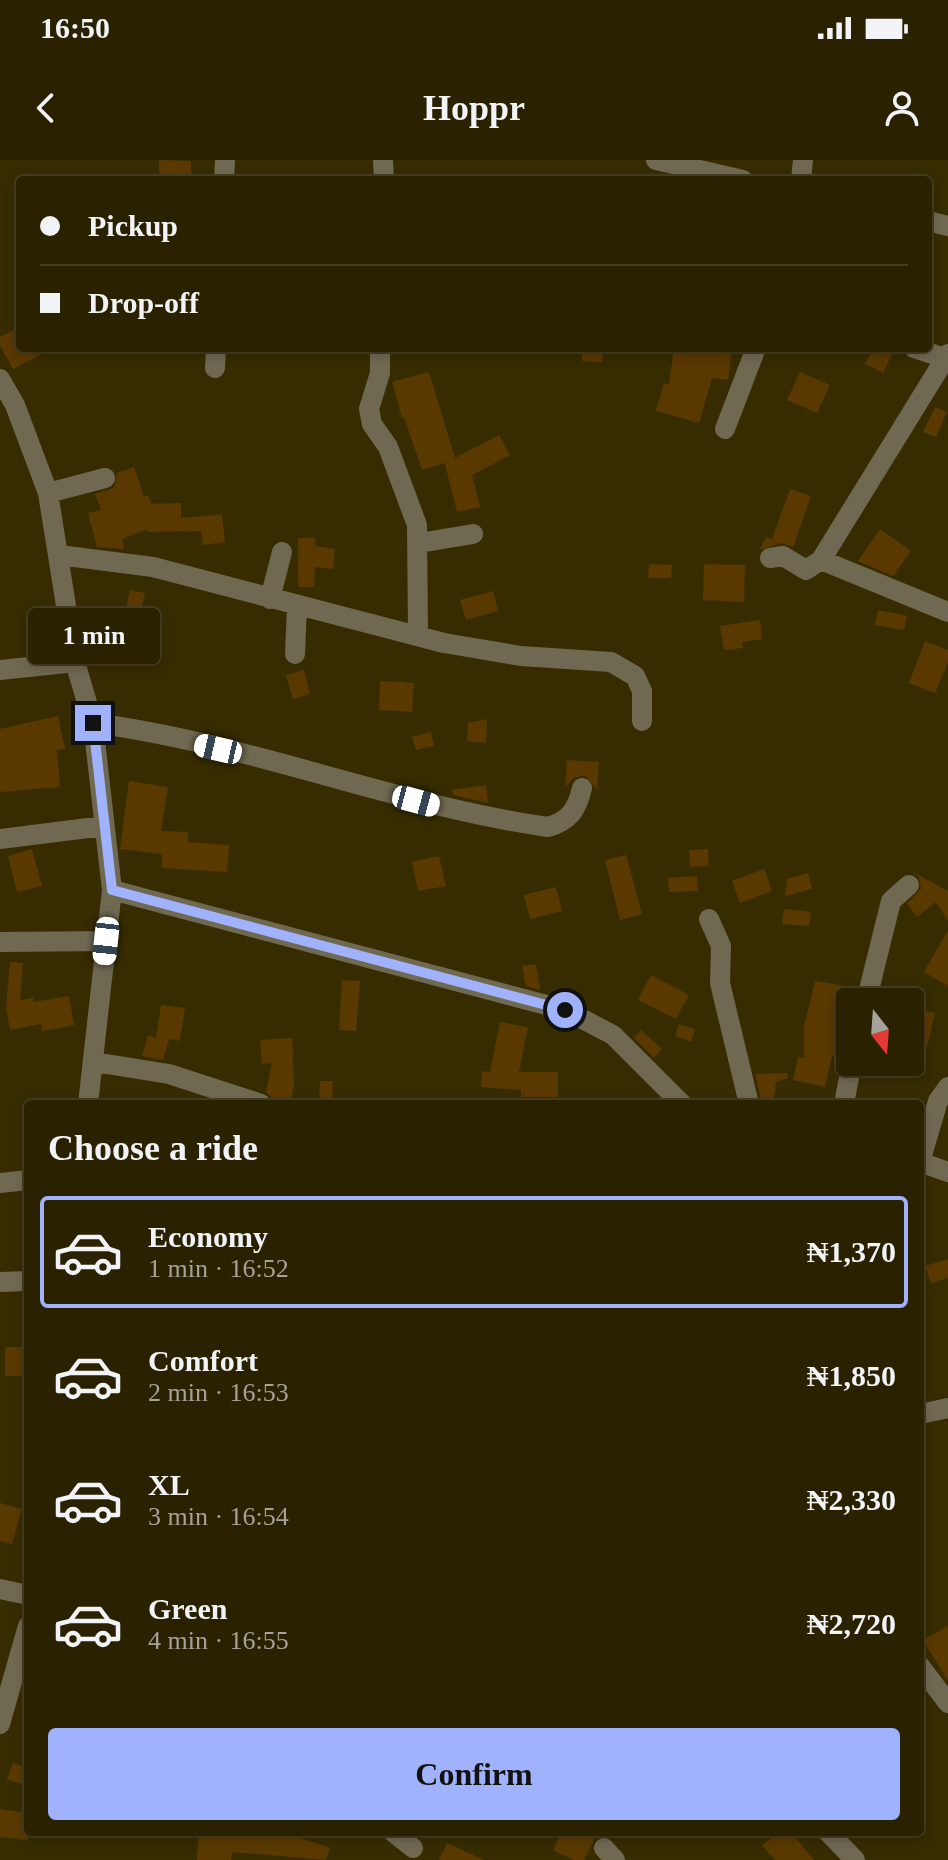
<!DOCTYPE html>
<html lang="en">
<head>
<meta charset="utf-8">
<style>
	body { margin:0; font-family:Georgia,serif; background:#352e0f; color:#f1f3f6; height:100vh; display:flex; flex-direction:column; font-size:30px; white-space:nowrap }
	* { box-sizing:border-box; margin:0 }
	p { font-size:26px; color:#a5a399 }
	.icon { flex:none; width:44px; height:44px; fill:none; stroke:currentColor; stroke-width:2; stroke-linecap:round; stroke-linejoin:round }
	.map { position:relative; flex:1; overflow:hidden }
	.drawer { position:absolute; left:24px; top:940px; width:900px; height:736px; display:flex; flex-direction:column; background:#292100; border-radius:8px; box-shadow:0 4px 12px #0003,0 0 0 2px #453e22 }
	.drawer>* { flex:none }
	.guide { position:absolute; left:16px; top:16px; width:916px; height:176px; border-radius:8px; box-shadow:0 4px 12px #0003,0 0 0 2px #453e22; display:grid; align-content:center; height:176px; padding:0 24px; background:#292100 }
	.needle { width:52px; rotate:163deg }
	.controls { position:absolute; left:836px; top:828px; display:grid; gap:16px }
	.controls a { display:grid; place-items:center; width:88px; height:88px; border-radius:8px; background:#292100; box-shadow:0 4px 12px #0003,0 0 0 2px #453e22; font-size:40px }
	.end { position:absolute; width:36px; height:36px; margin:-18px; border:10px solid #a1b2fd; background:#111; box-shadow:0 0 0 4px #111 }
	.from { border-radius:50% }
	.bubble { position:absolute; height:56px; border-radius:8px; background:#292100; box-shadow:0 4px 12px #0003,0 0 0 2px #453e22; font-size:26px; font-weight:600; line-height:56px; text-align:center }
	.car { position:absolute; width:24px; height:48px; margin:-24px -12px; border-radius:10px; box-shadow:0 0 6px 2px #0007; background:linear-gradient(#fff 24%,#345 0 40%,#fff 0 76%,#345 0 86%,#fff 0) }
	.guide b { display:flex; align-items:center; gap:28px; height:76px; font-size:30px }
	.guide b+b { border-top:2px solid #453e22 }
	.guide i { width:20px; height:20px; background:#f1f3f6 }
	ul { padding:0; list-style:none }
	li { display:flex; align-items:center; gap:24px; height:112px; margin:0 16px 12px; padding:0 8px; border:4px solid transparent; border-radius:8px }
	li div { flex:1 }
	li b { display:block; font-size:30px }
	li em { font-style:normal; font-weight:600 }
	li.selected { border-color:#a1b2fd }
	li>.icon { width:72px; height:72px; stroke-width:1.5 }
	h2 { padding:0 24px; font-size:36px; line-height:96px }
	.button { display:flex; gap:16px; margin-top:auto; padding:16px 24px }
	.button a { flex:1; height:92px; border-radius:8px; background:#a1b2fd; color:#111; font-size:32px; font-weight:600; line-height:92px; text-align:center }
	.status { display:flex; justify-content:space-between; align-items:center; height:56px; padding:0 40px; background:#292100; direction:ltr }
	.status svg { height:22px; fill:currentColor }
	header { display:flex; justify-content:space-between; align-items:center; height:104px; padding:0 24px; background:#292100; font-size:36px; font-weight:600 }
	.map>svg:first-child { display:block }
	.building { fill:#5a3900 }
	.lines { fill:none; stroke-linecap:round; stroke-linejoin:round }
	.minor { stroke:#706952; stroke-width:20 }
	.tertiary { stroke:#706952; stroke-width:20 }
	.route { stroke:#a1b2fd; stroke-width:10 }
</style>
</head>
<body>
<div class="status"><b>16:50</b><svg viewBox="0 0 49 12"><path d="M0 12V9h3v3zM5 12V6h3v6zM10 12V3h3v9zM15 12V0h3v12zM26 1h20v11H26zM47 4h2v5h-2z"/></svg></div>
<header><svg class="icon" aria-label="back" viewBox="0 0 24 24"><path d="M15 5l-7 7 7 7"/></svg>Hoppr<svg class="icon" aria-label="person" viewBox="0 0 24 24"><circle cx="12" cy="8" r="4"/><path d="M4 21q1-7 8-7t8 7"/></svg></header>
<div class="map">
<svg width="948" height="1700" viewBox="0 0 948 1700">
	<rect width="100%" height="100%" fill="#372c00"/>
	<path class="building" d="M 159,0 L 191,1 L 191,20 L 159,20 Z
		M 20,167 L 20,188 L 54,188 L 13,209 L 0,185 L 0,177 Z
		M 582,188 L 603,188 L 602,202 L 582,201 Z
		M 674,188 L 732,190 L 728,220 L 712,218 L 699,263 L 656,251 L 664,223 L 669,224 Z
		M 873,188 L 895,188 L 883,213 L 865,204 Z
		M 429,212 L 455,298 L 499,275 L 510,295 L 472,315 L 480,347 L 457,352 L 445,304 L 449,302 L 422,310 L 404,257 L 402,258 L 392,222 Z
		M 800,212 L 830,225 L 817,253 L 787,240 Z
		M 935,247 L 947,252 L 936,277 L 923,272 Z
		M 134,307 L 144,337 L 148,335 L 151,344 L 181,343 L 181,358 L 222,354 L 225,382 L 203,385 L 201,371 L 147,372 L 147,369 L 122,379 L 124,389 L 97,387 L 88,353 L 101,350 L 95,334 L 114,328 L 117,313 Z
		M 790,329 L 811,336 L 793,387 L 781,383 L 760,390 L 766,377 L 772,379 Z
		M 880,369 L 911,391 L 893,416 L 858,401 Z
		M 298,378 L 315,378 L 315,386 L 335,389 L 333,409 L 315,407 L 314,427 L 298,427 Z
		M 649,404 L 672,405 L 671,418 L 648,418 Z
		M 704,404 L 745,405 L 744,442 L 703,440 Z
		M 130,430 L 145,433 L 137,466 L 148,466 L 147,488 L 153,488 L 152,503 L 132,501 L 133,490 L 98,488 L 100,463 L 122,465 Z
		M 493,431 L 498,451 L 466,460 L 460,440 Z
		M 878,450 L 907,456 L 904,470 L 875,465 Z
		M 760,460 L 762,479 L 742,482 L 743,488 L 724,490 L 720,466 Z
		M 925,481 L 948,490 L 948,502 L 935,533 L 909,523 Z
		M 304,510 L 310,534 L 293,539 L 286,515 Z
		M 380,521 L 414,523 L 412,552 L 379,550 Z
		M 58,556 L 65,589 L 57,590 L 60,627 L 0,632 L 0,569 Z
		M 487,559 L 486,583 L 467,581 L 468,563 Z
		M 431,572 L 434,586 L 416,590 L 412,577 Z
		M 567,600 L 599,602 L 597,630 L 585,615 L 573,618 L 565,628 Z
		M 129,621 L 168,627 L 161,671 L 188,672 L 188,682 L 229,685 L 227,712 L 162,708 L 162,694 L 120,689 Z
		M 486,625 L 488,643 L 453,635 L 452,630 Z
		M 32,689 L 42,726 L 17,732 L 8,696 Z
		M 708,689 L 709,706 L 690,707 L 689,690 Z
		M 626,695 L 642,754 L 620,760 L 605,700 Z
		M 439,696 L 446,726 L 418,731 L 412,702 Z
		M 764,709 L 772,731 L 740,743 L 732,721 Z
		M 911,711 L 948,731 L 948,761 L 936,742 L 917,757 L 907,744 L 921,728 L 919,717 Z
		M 808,713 L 812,729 L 785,736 L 787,719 Z
		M 697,716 L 698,731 L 669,732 L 668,718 Z
		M 556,727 L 562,751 L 530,759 L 524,735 Z
		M 784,749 L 811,752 L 809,766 L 782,764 Z
		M 948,770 L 948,826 L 924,812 Z
		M 10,802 L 23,803 L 20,840 L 33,838 L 34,842 L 69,836 L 74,865 L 42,871 L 41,864 L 10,870 L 6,848 Z
		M 536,804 L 540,830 L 526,826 L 522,806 Z
		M 651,815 L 689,835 L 676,859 L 638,840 Z
		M 342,820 L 360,821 L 356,871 L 339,870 Z
		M 815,821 L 846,826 L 840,860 L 835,859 L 836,896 L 832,896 L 825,927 L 793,920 L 798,897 L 804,898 L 804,866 Z
		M 161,845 L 185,848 L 180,881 L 169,879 L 163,900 L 142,896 L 148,875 L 156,878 Z
		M 910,848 L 935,853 L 923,902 L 910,899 Z
		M 500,862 L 528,867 L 519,912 L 558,912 L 558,937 L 521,937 L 521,930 L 481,927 L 482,911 L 490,912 Z
		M 679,864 L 695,869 L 691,882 L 675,876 Z
		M 641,870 L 662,889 L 654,898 L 634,878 Z
		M 292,878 L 294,924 L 291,942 L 273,939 L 266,932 L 272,903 L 262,904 L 260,880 Z
		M 891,902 L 911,902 L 907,918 L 888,914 Z
		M 787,913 L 788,918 L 776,922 L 773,944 L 762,944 L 755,914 Z
		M 320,921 L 333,921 L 332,944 L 319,944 Z
		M 948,1099 L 948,1118 L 931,1123 L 925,1106 Z
		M 5,1187 L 28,1187 L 28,1216 L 5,1216 Z
		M 0,1343 L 22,1349 L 12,1384 L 0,1381 Z
		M 948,1466 L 948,1521 L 923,1480 Z
		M 13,1603 L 28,1608 L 28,1626 L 7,1619 Z
		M 0,1649 L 28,1653 L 28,1680 L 0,1677 Z
		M 257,1672 L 283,1672 L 330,1688 L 326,1700 L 232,1692 L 231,1700 L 197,1700 L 199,1673 L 257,1678 Z
		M 562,1672 L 598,1672 L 584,1700 L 574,1700 L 553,1690 Z
		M 779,1672 L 791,1672 L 814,1700 L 775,1700 L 762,1685 Z
		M 447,1683 L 484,1700 L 439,1700 Z"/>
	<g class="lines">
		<path class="minor" d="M 383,0 L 384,20
			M 224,20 L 225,0
			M 801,20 L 803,0
			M 380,188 L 380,213 L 369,249 L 372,264 L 388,287 L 417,365 L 418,474
			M 914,188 L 948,199
			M 215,208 L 216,188
			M 0,219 L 15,245 L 48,333 L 75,502 L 93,563 L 112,730 L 88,944
			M 725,269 L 756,188
			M 48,333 L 105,318
			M 419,383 L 473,374
			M 59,395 L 153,407 L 444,483 L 521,496 L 611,502 L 635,516 L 642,531 L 642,561
			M 770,398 L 783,396 L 806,410 L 821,400 L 948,194
			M 821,400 L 948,452
			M 270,439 L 282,392
			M 295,494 L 297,446
			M 0,510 L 75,502
			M 93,563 C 248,583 394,645 548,667 C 569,661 577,650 582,628
			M 0,679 L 104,666
			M 112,730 L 565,850 L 613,875 L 682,944
			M 709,759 L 721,786 L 720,823 L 749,944
			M 0,782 L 106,781
			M 866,842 L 891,741 L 909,725
			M 94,902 L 169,914 L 261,944
			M 844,944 L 852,902
			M 920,1002 L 938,941 L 948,927
			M 920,1002 L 948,1012
			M 0,1023 L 28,1020
			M 0,1122 L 28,1121
			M 920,1254 L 948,1248
			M 0,1429 L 28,1435
			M 920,1506 L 948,1543
			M 0,1564 L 28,1466
			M 393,1672 L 413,1688
			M 828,1672 L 855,1700
			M 604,1688 L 615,1700"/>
		<path class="tertiary" d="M 656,0 L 743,20
			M 928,61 L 948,66"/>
	</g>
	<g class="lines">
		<path class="route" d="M 93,563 L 112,730 L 565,850"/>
	</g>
</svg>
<div class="controls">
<a><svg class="needle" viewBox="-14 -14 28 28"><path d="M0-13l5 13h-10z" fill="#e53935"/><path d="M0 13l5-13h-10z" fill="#a5a399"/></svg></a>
</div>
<i class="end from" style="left:565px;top:850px"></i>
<i class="end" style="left:93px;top:563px"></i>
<div class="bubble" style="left:28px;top:448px;width:132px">1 min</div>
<i class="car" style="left:218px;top:589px;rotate:283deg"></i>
<i class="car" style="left:416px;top:641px;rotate:105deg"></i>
<i class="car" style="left:106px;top:781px;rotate:186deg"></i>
<div class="guide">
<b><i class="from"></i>Pickup</b>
<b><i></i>Drop-off</b>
</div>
<section class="drawer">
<h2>Choose a ride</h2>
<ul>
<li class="selected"><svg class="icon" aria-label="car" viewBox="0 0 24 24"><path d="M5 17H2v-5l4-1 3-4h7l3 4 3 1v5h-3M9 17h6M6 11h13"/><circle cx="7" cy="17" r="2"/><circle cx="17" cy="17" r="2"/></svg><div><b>Economy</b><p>1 min · 16:52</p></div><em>₦1,370</em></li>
<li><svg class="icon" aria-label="car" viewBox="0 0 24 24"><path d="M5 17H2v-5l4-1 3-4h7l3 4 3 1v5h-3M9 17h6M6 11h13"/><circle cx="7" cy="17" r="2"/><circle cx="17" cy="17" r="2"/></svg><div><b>Comfort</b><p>2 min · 16:53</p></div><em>₦1,850</em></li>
<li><svg class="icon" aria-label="car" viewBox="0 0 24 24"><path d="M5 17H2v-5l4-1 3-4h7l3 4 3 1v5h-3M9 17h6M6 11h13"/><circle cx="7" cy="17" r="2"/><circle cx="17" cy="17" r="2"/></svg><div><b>XL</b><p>3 min · 16:54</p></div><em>₦2,330</em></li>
<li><svg class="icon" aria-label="car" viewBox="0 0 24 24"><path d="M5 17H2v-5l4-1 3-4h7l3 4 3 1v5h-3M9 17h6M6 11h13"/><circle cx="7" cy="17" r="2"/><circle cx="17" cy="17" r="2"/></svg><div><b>Green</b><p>4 min · 16:55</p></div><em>₦2,720</em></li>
</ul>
<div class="button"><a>Confirm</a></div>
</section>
</div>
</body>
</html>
